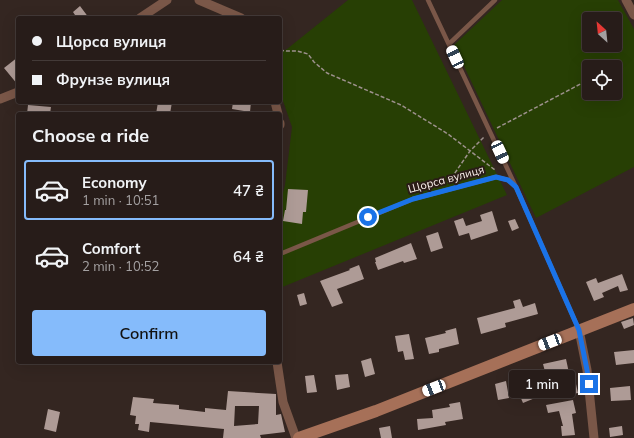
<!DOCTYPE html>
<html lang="en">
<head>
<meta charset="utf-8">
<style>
	body { margin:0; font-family:Mulish,sans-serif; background:#2f2522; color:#f1f3f6; height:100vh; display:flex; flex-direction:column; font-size:15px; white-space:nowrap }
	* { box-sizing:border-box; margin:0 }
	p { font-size:13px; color:#a4a1a2 }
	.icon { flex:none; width:22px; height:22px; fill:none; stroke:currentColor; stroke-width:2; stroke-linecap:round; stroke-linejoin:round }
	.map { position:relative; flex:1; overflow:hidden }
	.side { position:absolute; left:16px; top:112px; width:266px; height:252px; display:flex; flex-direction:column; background:#271c19; border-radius:4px; box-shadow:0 4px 16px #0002,0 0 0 1px #433a38 }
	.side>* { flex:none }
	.guide { position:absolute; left:16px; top:16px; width:266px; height:88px; border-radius:4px; box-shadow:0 4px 16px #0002,0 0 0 1px #433a38; display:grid; align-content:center; height:88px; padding:0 16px; background:#271c19 }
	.needle { width:26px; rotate:333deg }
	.tools { position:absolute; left:582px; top:12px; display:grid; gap:8px }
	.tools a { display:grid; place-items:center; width:40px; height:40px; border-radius:4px; background:#271c19; box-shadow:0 4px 16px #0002,0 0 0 1px #433a38; font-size:20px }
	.end { position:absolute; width:18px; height:18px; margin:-9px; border:5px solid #1a73e8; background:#fff; box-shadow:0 0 0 2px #fff }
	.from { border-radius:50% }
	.bubble { position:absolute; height:28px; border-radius:4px; background:#271c19; box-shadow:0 4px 16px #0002,0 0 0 1px #433a38; font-size:13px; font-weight:600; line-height:28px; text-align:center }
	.car { position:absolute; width:12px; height:24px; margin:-12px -6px; border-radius:5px; box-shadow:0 0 3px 1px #0007; background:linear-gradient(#fff 24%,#345 0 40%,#fff 0 76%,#345 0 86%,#fff 0) }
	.guide b { display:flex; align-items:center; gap:14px; height:38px; font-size:15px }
	.guide b+b { border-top:1px solid #433a38 }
	.guide i { width:10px; height:10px; background:#f1f3f6 }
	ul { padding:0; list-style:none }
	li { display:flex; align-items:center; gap:12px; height:60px; margin:0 8px 6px; padding:0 8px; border:2px solid transparent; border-radius:4px }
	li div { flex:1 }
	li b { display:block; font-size:15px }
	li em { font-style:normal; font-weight:600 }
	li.on { border-color:#85bbfb }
	li>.icon { width:36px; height:36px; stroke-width:1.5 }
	h2 { padding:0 16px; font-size:18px; line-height:48px }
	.action { display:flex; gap:8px; margin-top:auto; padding:8px 16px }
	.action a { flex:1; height:46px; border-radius:4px; background:#85bbfb; color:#111; font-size:16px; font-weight:600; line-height:46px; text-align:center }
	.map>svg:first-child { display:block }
	.green { fill:#273f04; fill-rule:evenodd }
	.building { fill:#ae9b96; fill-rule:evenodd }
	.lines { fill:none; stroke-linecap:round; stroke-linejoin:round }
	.path { stroke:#9d918d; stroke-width:1.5; stroke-dasharray:4 2; stroke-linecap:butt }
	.lane { stroke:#7a5748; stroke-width:4.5 }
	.street { stroke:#7a5748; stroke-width:9 }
	.secondary { stroke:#a67058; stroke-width:12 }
	.route { stroke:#1a73e8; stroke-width:5 }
	.labels { text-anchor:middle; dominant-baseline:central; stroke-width:4; stroke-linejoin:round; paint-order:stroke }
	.street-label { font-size:11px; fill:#fcf2ee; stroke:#2a1c17 }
</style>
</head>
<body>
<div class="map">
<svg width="634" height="438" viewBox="0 0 634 438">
	<rect width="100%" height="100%" fill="#342621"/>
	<path class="green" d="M 348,0 L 412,0 L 507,195 L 280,288 L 280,205 L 285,185 L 292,127 L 280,92 L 280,53 L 287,49 Z
		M 502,0 L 618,0 L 634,29 L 634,167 L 536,218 L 454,45 ZM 589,19 L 615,19 L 615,45 L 589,45 ZM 589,67 L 615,67 L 615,93 L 589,93 Z"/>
	<path class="building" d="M 80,6 L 89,18 L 77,18 L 73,12 Z
		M 18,57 L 18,85 L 4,68 Z
		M 158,102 L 172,102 L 170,114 L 156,114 Z
		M 233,102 L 251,102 L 250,112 L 232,109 Z
		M 28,105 L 51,107 L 50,114 L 27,114 Z
		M 288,189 L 308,190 L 306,212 L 303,212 L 302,224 L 283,221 L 285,210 L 286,210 Z
		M 492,211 L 498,231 L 471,240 L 469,233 L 459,236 L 454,221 L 463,218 L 466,226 L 482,221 L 480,215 Z
		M 515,219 L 519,228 L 512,231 L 508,221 Z
		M 438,232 L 443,248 L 431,252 L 426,236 Z
		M 411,243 L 417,259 L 404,263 L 403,261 L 378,270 L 375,262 L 376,262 L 375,258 Z
		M 359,265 L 364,279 L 337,289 L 343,303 L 332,307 L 320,281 L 350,270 L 349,269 Z
		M 622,274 L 628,290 L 620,292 L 618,286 L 602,293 L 604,297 L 594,301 L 586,282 L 596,278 L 598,283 Z
		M 304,293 L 307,304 L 300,306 L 297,295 Z
		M 520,299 L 523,307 L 535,303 L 538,314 L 505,323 L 506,327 L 481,334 L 477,318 L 515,308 L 513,301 Z
		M 633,318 L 634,325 L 624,329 L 621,322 Z
		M 456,328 L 459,344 L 439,349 L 439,352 L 429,354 L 425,338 L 446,333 L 445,331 Z
		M 409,334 L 414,359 L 405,360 L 403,351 L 398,352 L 395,336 Z
		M 634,350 L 634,363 L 616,365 L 614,352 Z
		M 371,358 L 375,374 L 365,377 L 361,361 Z
		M 566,359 L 569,373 L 547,379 L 543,364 Z
		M 348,374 L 350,387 L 337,390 L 335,375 Z
		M 314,375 L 317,392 L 307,393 L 305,376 Z
		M 574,375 L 578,393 L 567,395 L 564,377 Z
		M 506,381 L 509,398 L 498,400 L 495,384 Z
		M 630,386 L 631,400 L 611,401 L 610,388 Z
		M 228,391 L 276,394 L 276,415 L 281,414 L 285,432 L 260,435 L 261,438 L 223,438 L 224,429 L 150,422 L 149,432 L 138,430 L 139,424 L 135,424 L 136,416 L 130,415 L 133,397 L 154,399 L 153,403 L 179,405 L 179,409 L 205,412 L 205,408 L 226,410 ZM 235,406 L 259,406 L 258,424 L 234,426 Z
		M 532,391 L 535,398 L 523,403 L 520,396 Z
		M 573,400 L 576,413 L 572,414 L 575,435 L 562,436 L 561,426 L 563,426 L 559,411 L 548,413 L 546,405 Z
		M 460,402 L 463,419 L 445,422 L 446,425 L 418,430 L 417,419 L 433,418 L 432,410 L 450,407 L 449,404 Z
		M 48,409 L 60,412 L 56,432 L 44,429 Z
		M 390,426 L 392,438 L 381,438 L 379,428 Z
		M 622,426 L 623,435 L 610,437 L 609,428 Z"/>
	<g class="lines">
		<path class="path" d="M 280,50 L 286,51 L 297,51 L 308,54 L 314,62 L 327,73 L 401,105 L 448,134 L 495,170
			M 497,128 L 588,80
			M 448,183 L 470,151 L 484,137"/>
		<path class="lane" d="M 428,0 L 515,185
			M 449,44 L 495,0
			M 280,254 L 413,199 L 496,177 L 508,180 L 516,187 L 579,330"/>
		<path class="street" d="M 199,0 L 241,18
			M 626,0 L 634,15
			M 140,18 L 167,0
			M 0,99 L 18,92
			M 275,102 L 278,114
			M 280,123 L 280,125
			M 579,330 L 587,370 L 594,438
			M 277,362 L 283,402 L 296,438"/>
		<path class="secondary" d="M 299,438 L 376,411 L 634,309"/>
	</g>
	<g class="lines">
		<path class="route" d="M 368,217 L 413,199 L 496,177 L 508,180 L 516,187 L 579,330 L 587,370 L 589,384"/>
	</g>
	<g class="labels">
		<g class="street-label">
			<text transform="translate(446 179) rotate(-15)">Щорса вулиця</text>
		</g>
	</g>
</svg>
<div class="tools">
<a><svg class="needle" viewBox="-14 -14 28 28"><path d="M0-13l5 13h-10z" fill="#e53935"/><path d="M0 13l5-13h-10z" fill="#a4a1a2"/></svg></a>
<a><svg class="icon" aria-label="locate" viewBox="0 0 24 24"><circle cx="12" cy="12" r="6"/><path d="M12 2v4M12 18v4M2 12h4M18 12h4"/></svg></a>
</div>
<i class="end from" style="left:368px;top:217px"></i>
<i class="end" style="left:589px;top:384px"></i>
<div class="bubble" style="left:509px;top:370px;width:66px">1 min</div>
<i class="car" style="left:455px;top:57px;rotate:335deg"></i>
<i class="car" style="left:500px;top:152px;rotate:155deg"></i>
<i class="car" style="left:550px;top:342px;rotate:249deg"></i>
<i class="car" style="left:434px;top:388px;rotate:249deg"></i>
<div class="guide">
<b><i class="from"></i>Щорса вулиця</b>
<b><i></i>Фрунзе вулиця</b>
</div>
<section class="side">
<h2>Choose a ride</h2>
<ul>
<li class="on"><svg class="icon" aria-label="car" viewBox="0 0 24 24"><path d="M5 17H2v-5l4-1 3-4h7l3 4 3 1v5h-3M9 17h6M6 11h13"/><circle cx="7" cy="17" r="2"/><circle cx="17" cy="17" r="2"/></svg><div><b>Economy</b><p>1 min · 10:51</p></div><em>47 ₴</em></li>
<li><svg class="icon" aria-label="car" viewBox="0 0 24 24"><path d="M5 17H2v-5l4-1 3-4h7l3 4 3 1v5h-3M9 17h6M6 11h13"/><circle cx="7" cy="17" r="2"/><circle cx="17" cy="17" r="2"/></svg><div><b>Comfort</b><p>2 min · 10:52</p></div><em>64 ₴</em></li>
</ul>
<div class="action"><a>Confirm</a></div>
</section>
</div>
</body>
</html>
